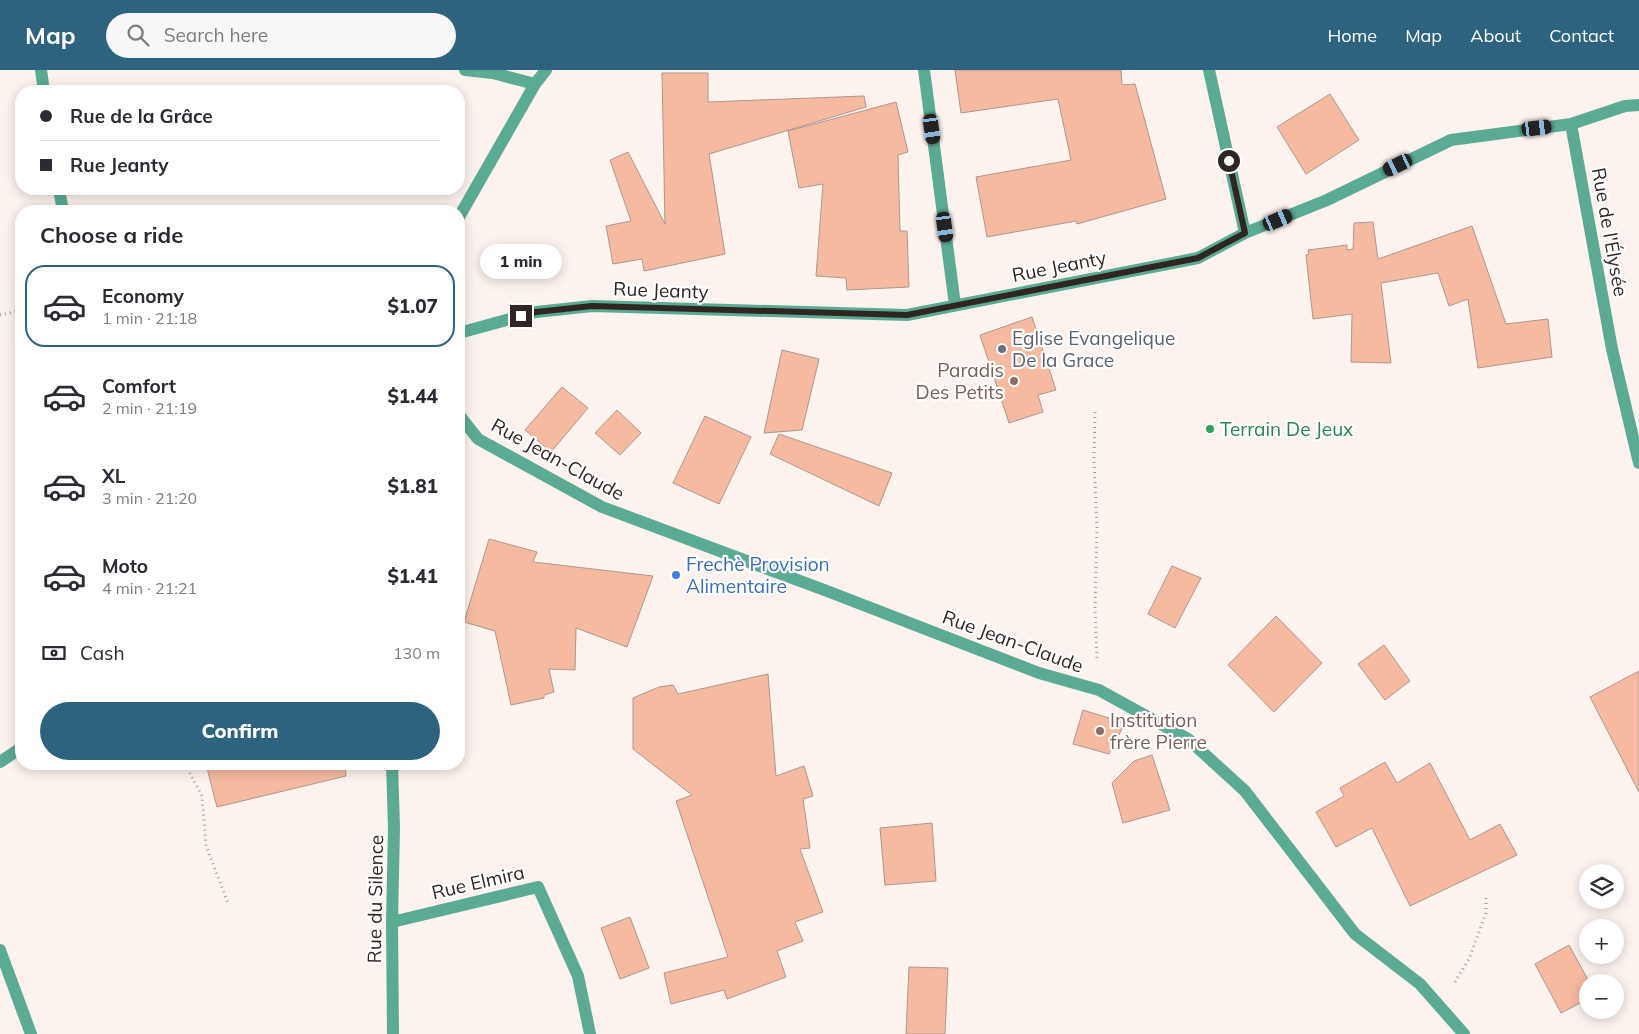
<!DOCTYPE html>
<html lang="en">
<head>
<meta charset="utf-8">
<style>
	body { margin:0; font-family:Mulish,sans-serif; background:#f7f7f7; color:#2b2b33; height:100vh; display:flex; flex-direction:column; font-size:19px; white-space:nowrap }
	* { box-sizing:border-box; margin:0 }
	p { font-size:16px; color:#7c7c81 }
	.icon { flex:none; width:28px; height:28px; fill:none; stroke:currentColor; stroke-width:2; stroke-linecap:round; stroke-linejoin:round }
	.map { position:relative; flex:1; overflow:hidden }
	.panel { position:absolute; left:15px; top:135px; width:450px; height:565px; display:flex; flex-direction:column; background:#fff; border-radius:20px; box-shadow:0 2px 12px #0003 }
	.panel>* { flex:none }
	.top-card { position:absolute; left:15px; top:15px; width:450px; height:110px; border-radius:20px; box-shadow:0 2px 12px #0003; display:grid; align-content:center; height:110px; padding:0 25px; background:#fff }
	.buttons { position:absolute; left:1579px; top:794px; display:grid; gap:10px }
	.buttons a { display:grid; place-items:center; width:45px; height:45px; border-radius:50%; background:#fff; box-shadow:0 2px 12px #0003; font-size:25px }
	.end { position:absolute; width:22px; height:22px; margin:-11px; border:6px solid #2f2623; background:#fff; box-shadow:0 0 0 2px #fff }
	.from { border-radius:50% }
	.bubble { position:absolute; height:35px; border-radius:18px; background:#fff; box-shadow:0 2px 12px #0003; font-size:16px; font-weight:800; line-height:35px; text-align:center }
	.car { position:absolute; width:15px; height:30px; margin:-15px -8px; border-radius:6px; box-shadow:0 0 4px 1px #0007; background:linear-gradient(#222 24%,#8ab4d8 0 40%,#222 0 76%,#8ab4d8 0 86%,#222 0) }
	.top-card b { display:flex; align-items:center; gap:18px; height:48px; font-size:19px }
	.top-card b+b { border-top:1px solid #e1e1e2 }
	.top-card i { width:12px; height:12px; background:#2b2b33 }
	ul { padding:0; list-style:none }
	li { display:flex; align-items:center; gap:15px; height:82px; margin:0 10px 8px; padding:0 15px; border:2px solid transparent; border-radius:20px }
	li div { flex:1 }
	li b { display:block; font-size:19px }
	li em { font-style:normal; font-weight:800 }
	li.active { border-color:#2e637f }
	li>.icon { width:45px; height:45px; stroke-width:1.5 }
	h2 { padding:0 25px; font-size:22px; line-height:60px }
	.pay { display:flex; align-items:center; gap:12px; height:55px; padding:0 25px; font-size:19px }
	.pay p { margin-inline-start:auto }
	.button { display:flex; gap:10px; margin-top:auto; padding:10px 25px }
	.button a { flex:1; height:58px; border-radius:30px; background:#2e637f; color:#fff; font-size:20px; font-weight:800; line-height:58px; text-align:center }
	header { display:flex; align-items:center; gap:30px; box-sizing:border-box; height:70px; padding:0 25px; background:#2e637f; color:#fff }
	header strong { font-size:24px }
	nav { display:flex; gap:28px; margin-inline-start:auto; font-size:18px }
	.search { width:350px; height:45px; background:#f7f7f7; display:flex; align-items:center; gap:12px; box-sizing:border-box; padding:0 18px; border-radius:28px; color:#7c7c81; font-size:19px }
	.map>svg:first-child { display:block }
	.building { fill:#f5baa0; stroke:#ad978e }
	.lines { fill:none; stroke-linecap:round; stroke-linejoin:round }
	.path { stroke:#a69d99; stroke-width:3; stroke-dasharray:1 4; stroke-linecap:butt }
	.minor { stroke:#5baa94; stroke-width:12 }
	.route { stroke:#2f2623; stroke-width:6 }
	.worship-dot { fill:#6b7280; stroke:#fff; stroke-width:2 }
	.education-dot { fill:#8d6e63; stroke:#fff; stroke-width:2 }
	.leisure-dot { fill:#2e9e5b; stroke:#fff; stroke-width:2 }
	.shop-dot { fill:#3f7fe0; stroke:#fff; stroke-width:2 }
	.labels { text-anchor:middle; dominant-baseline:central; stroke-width:4.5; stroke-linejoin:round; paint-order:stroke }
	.street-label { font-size:19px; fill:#2f2623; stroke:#fff }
	.worship-label { font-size:19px; fill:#5b616d; stroke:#fff; text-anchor:start }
	.education-label { font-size:19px; fill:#785e54; stroke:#fff; text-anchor:end }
	.leisure-label { font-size:19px; fill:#27864d; stroke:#fff; text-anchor:start }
	.shop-label { font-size:19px; fill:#366cbe; stroke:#fff; text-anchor:start }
</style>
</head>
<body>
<header>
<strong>Map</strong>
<div class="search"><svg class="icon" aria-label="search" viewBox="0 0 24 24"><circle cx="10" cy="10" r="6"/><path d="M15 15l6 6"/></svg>Search here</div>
<nav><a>Home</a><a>Map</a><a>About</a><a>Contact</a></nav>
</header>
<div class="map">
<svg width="1639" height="964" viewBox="0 0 1639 964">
	<rect width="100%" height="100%" fill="#fcf2ee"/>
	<path class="building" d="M 955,0 L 1121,0 L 1122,15 L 1135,14 L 1166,129 L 1077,154 L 1076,151 L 987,167 L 976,107 L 1071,90 L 1058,29 L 961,43 Z
		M 662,3 L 708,3 L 708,32 L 864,26 L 866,37 L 709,84 L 725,184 L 644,201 L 642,189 L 613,194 L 606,156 L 631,151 L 610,90 L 628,82 L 665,154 Z
		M 1330,24 L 1359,70 L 1306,104 L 1277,57 Z
		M 896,32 L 908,82 L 898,85 L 900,161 L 907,161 L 909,217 L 847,220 L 846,208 L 816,206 L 823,114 L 799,118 L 788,61 Z
		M 1373,152 L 1378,189 L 1472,156 L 1506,254 L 1548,249 L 1552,287 L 1478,298 L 1468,229 L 1449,236 L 1438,203 L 1381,213 L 1391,293 L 1351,292 L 1352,244 L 1313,249 L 1306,185 L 1309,184 L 1308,180 L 1347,175 L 1347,180 L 1353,179 L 1354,153 Z
		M 1032,247 L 1056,320 L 1038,325 L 1043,342 L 1009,353 L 980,265 Z
		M 782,280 L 819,289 L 802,360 L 764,363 Z
		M 562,317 L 588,338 L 551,382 L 525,360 Z
		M 617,340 L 641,363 L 620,385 L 595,363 Z
		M 705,346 L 751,367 L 719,434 L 673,413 Z
		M 779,364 L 892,403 L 879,436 L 770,384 Z
		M 489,469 L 537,482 L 533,492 L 653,506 L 627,577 L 576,558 L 575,600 L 549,599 L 554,622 L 544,625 L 544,628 L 511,635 L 495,561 L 464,552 Z
		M 1172,496 L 1201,508 L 1175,558 L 1148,544 Z
		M 1276,546 L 1322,593 L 1274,642 L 1228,595 Z
		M 1384,575 L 1410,611 L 1385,630 L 1358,594 Z
		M 1639,601 L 1639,722 L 1590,627 Z
		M 768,604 L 776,706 L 804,696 L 813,726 L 803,729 L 810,778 L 800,779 L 823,842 L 795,852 L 803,871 L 777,881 L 786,907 L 727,929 L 724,920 L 671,934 L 664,903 L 728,887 L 676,731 L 692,725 L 633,679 L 633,628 L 659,617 L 673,615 L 678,624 Z
		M 1083,640 L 1125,653 L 1109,684 L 1073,674 Z
		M 1152,685 L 1170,740 L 1123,753 L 1112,713 L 1134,691 Z
		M 1385,692 L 1397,713 L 1430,693 L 1470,770 L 1500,754 L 1517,785 L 1410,836 L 1372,758 L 1336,777 L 1316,742 L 1344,726 L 1340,718 Z
		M 206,694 L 345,694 L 346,706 L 217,737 Z
		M 932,753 L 936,811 L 885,815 L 880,758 Z
		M 630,847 L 649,898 L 620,909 L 601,858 Z
		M 1569,875 L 1588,910 L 1588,929 L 1561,943 L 1535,894 Z
		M 909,897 L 948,898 L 945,964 L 906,964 Z"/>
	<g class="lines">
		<path class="path" d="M 0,245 L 21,240
			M 1095,342 L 1094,391 L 1097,456 L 1095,536 L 1097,592
			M 185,694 L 202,726 L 206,776 L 228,833
			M 1455,912 L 1469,889 L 1486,843 L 1486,825"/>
		<path class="minor" d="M 41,0 L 44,21
			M 465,0 L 493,3 L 535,14
			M 924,0 L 955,235
			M 1209,0 L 1245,163
			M 1571,54 L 1612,279 L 1639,393
			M 59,119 L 63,141
			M 459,147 L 535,14 L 546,0
			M 459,263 L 536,242 L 592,236 L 907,245 L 1198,188 L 1245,163 L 1327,130 L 1451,70 L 1571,54 L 1625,36 L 1639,35
			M 459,345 L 478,369 L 602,437 L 827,521 L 1039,603 L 1099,620 L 1188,669 L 1245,721 L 1355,864 L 1420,914 L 1464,964
			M 0,692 L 21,678
			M 392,694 L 394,758 L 392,852 L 393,964
			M 392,852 L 538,817 L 578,906 L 590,964
			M 0,880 L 31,964"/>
	</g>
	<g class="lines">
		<path class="route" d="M 521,246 L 536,242 L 592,236 L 907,245 L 1198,188 L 1245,163 L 1229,91"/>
	</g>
	<circle class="worship-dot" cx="1002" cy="279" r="5"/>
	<g class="education-dot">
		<circle cx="1014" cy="311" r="5"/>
		<circle cx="1100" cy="661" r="5"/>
	</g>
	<circle class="leisure-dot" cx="1210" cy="359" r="5"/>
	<circle class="shop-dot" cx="676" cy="505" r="5"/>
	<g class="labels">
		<g class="street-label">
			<text transform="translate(1610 162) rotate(80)">Rue de l'Élysée</text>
			<text transform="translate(1059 196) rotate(-11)">Rue Jeanty</text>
			<text transform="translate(661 220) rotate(2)">Rue Jeanty</text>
			<text transform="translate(558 389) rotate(29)">Rue Jean-Claude</text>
			<text transform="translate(1013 571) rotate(20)">Rue Jean-Claude</text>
			<text transform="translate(478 812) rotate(-13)">Rue Elmira</text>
			<text transform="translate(375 829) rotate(-89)">Rue du Silence</text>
		</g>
		<g class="worship-label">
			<text x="1012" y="268">Eglise Evangelique<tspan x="1012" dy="22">De la Grace</tspan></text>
		</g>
		<g class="education-label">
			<text x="1004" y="300">Paradis<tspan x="1004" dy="22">Des Petits</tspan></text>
			<text x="1110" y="650" text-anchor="start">Institution<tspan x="1110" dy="22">frère Pierre</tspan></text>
		</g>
		<g class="leisure-label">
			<text x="1220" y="359">Terrain De Jeux</text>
		</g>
		<g class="shop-label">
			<text x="686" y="494">Frechè Provision<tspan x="686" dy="22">Alimentaire</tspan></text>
		</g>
	</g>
</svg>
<div class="buttons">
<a><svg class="icon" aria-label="layers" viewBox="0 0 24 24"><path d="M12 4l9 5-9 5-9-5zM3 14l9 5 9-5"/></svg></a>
<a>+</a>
<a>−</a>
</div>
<i class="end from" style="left:1229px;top:91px"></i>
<i class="end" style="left:521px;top:246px"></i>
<div class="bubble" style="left:480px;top:174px;width:82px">1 min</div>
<i class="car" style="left:1537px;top:58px;rotate:83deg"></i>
<i class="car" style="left:932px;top:59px;rotate:172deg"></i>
<i class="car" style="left:1398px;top:95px;rotate:244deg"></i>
<i class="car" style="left:1278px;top:150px;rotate:67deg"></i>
<i class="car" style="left:945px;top:157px;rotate:172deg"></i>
<div class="top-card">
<b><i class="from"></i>Rue de la Grâce</b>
<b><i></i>Rue Jeanty</b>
</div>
<section class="panel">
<h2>Choose a ride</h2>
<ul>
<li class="active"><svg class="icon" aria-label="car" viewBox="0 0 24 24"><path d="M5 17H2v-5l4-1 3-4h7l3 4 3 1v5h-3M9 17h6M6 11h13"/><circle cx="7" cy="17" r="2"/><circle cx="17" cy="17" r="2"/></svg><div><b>Economy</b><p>1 min · 21:18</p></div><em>$1.07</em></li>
<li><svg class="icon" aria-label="car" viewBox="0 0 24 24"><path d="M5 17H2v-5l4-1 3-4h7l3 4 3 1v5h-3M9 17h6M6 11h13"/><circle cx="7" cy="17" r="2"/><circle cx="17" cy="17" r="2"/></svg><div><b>Comfort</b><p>2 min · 21:19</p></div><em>$1.44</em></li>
<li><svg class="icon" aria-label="car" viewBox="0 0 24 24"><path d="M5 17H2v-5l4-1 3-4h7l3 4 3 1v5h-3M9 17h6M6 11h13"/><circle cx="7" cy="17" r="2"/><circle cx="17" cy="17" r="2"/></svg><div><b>XL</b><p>3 min · 21:20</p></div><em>$1.81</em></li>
<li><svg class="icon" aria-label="car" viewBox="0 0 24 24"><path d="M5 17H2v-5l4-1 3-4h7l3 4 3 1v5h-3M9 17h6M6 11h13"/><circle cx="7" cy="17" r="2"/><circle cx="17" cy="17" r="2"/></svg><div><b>Moto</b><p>4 min · 21:21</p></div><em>$1.41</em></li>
</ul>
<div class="pay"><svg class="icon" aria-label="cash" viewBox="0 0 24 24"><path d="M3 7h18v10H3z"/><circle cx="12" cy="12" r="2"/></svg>Cash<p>130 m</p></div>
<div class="button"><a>Confirm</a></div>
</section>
</div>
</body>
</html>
